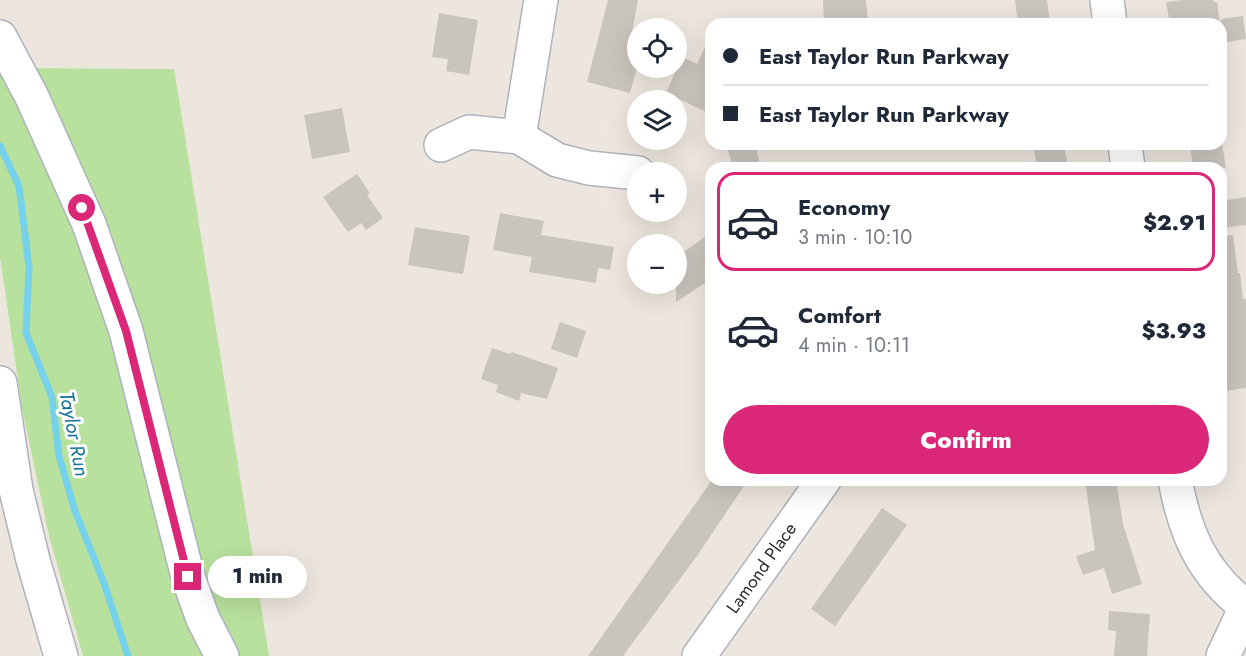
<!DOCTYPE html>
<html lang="en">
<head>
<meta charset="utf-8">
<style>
	body { margin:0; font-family:Jost,sans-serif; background:#f6f6f7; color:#1f2937; height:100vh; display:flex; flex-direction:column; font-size:22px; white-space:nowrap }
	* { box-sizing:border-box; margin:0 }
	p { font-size:20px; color:#747a83 }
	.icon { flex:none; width:33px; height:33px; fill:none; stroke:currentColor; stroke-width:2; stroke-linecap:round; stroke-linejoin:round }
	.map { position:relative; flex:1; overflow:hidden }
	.drawer { position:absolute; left:705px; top:162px; width:522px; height:324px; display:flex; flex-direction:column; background:#fff; border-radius:18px; box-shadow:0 6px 24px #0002 }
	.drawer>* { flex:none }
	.banner { position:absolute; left:705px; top:18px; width:522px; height:132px; border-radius:18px; box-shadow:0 6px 24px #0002; display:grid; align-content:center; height:132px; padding:0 18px; background:#fff }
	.tools { position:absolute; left:627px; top:18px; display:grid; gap:12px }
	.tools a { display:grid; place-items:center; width:60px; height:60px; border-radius:50%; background:#fff; box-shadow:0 6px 24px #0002; font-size:30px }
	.end { position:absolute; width:27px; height:27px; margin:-14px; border:8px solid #db2777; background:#fff; box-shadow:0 0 0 3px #fff }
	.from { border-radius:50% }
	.bubble { position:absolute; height:42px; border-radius:21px; background:#fff; box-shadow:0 6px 24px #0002; font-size:20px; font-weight:800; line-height:42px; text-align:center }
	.banner b { display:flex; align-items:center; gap:21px; height:57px; font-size:22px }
	.banner b+b { border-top:2px solid #e0e1e3 }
	.banner i { width:15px; height:15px; background:#1f2937 }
	ul { padding:10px 0 0; list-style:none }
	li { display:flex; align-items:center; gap:18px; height:99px; margin:0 12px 9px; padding:0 6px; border:3px solid transparent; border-radius:18px }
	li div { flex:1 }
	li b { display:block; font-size:22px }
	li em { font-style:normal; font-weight:800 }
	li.on { border-color:#db2777 }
	li>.icon { width:54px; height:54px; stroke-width:1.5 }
	.button { display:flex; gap:12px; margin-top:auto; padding:12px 18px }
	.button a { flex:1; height:69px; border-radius:36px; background:#db2777; color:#fff; font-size:24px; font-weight:800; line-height:69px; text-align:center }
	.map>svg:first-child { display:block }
	.green { fill:#b8e19e }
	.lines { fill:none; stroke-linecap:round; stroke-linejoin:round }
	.stream { stroke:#76d1ea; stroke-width:7 }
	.building { fill:#c9c4bd }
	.minor-casing { stroke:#afb2bc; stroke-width:36 }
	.minor { stroke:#fff; stroke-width:33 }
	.route { stroke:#db2777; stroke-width:8 }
	.labels { text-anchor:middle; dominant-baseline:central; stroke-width:6; stroke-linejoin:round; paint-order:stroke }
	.street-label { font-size:18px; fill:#2c2c2c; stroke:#fff }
	.water-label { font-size:20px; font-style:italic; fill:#137199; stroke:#fff }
</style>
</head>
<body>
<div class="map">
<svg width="1246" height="656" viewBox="0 0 1246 656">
	<rect width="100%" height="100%" fill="#ede6df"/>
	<path class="green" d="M 0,68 L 174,69 L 269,656 L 83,656 L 49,536 L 22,408 L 0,257 Z"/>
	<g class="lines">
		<path class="stream" d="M 0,146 L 19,186 L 29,267 L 26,333 L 52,397 L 59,456 L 75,511 L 104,583 L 128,656"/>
	</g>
	<path class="building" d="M 608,0 L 638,0 L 630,42 L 638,44 L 638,64 L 630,93 L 587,82 Z
		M 823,0 L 866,0 L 868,24 L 824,24 Z
		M 1015,0 L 1047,0 L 1050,24 L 1018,24 Z
		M 1183,0 L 1213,0 L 1213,2 L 1217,2 L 1220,24 L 1170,24 L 1166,2 Z
		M 439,13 L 478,20 L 469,75 L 446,71 L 448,59 L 432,57 Z
		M 1243,16 L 1246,39 L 1221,43 L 1221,19 Z
		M 711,34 L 711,114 L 666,93 L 682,57 L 697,64 Z
		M 342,108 L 350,152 L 312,159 L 304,115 Z
		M 726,144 L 755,144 L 761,168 L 733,168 Z
		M 1033,144 L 1064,144 L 1068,168 L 1037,168 Z
		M 1190,144 L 1222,144 L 1226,168 L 1193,168 Z
		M 357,174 L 370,193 L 367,195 L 383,218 L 366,230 L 361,223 L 348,232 L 323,197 Z
		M 1246,197 L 1246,225 L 1221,228 L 1221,201 Z
		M 500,213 L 544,221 L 541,235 L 614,247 L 610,270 L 598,268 L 596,283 L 529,272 L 532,257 L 493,250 Z
		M 415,227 L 470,236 L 463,274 L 408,265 Z
		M 711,233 L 711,279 L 676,302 L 676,257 Z
		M 1233,235 L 1238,273 L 1240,273 L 1243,299 L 1246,299 L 1246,388 L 1226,391 L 1221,358 L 1221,236 Z
		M 560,322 L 586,331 L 577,358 L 551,349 Z
		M 492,348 L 510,354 L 512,352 L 558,368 L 547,399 L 521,393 L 519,401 L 496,392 L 498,385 L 481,379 Z
		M 712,480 L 748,480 L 697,556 L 623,656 L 588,656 Z
		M 1085,480 L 1116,480 L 1123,524 L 1142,584 L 1112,594 L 1104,568 L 1083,575 L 1076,556 L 1095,550 Z
		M 882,508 L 907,525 L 835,626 L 811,609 Z
		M 1109,611 L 1150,614 L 1147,656 L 1114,656 L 1116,631 L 1108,630 Z"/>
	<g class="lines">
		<defs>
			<g id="minor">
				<path d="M 1107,0 L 1110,24"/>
				<path d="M 0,37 L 32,97 L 89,224 L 126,331 L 188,577 L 203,619 L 222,656"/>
				<path d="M 519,137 L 541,0"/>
				<path d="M 1125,144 L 1128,168"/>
				<path d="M 441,145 L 469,132 L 519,137 L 557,160 L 589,168 L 638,173"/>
				<path d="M 0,383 L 16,490 L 33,560 L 61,656"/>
				<path d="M 1175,480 C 1185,533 1202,573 1246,607"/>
				<path id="s1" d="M 699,656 L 824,480"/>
				<path d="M 1223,656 L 1246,607"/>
			</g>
		</defs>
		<use href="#minor" class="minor-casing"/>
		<use href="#minor" class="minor"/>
	</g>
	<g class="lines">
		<path class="route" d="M 82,208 L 126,331 L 188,577"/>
	</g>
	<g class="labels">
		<g class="street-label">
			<text stroke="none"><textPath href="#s1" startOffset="108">Lamond Place</textPath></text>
		</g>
		<g class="water-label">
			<text transform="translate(74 434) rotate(79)">Taylor Run</text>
		</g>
	</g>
</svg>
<div class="tools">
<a><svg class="icon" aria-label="locate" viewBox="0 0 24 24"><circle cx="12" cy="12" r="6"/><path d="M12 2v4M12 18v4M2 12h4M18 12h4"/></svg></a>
<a><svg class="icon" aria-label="layers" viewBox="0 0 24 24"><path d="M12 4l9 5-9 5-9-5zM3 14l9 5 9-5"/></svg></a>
<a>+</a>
<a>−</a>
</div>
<i class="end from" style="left:82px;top:208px"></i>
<i class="end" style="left:188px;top:577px"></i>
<div class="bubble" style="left:208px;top:556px;width:99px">1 min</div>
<div class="banner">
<b><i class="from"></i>East Taylor Run Parkway</b>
<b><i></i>East Taylor Run Parkway</b>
</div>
<section class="drawer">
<ul>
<li class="on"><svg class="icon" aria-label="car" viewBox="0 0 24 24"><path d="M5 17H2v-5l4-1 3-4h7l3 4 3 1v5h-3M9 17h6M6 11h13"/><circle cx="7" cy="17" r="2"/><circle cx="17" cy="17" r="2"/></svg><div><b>Economy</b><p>3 min · 10:10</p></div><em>$2.91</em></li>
<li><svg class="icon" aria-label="car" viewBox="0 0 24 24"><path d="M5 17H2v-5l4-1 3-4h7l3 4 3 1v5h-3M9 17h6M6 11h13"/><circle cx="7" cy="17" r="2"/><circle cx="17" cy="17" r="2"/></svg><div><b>Comfort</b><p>4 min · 10:11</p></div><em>$3.93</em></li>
</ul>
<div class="button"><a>Confirm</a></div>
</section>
</div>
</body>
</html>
